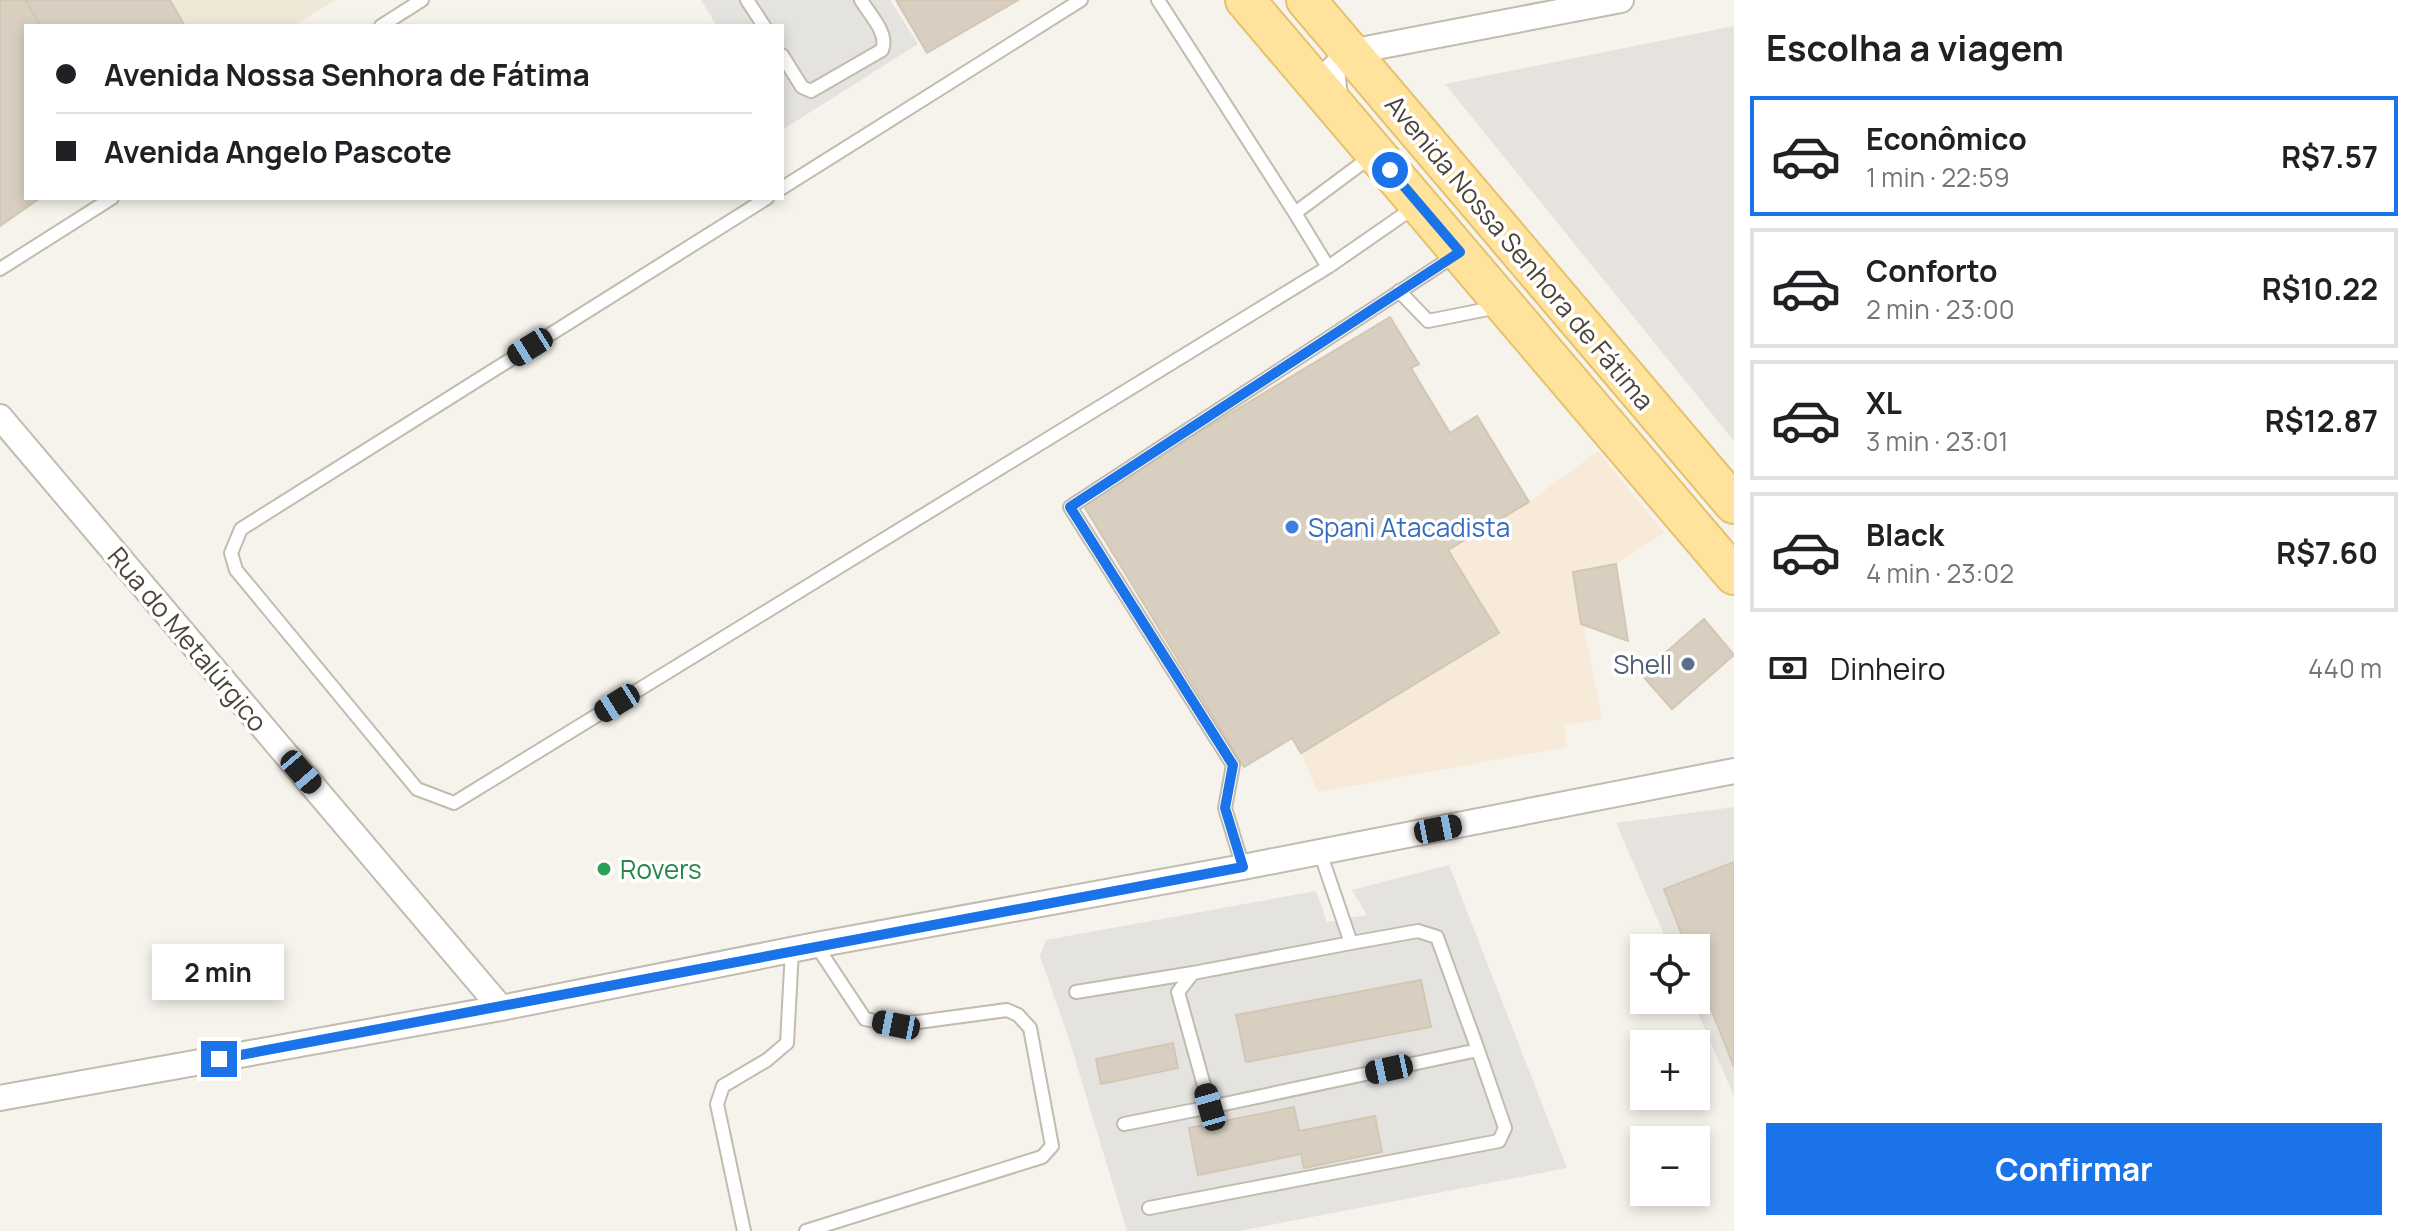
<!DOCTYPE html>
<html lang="pt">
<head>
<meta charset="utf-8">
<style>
	body { margin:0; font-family:Manrope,sans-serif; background:#f2f2f2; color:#202124; height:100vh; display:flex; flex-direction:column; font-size:30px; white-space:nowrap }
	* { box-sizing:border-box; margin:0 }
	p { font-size:26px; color:#757577 }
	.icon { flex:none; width:44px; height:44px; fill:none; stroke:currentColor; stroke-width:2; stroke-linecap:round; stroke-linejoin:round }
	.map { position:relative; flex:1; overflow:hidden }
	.drawer { display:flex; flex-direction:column; background:#fff; width:680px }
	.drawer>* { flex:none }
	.guide { position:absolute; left:24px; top:24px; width:760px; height:176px; border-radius:0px; box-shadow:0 4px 12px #0003; display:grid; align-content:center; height:176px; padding:0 32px; background:#fff }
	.fabs { position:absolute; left:1630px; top:934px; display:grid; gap:16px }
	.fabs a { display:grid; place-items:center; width:80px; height:80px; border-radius:0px; background:#fff; box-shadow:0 4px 12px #0003; font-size:40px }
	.end { position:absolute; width:36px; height:36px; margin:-18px; border:10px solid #1a73e8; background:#fff; box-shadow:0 0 0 4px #fff }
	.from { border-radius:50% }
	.bubble { position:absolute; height:56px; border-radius:0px; background:#fff; box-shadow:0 4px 12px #0003; font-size:26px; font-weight:700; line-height:56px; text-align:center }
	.car { position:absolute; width:24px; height:48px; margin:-24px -12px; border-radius:10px; box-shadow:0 0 6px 2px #0007; background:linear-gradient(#222 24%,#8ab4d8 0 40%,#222 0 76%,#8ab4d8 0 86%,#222 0) }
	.guide b { display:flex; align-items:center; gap:28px; height:76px; font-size:30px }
	.guide b+b { border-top:2px solid #e0e0e0 }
	.guide i { width:20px; height:20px; background:#202124 }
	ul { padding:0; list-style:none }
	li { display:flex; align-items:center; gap:24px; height:120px; margin:0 16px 12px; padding:0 16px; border:4px solid #e0e0e0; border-radius:0px }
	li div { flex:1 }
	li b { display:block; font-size:30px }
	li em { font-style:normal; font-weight:700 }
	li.selected { border-color:#1a73e8 }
	li>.icon { width:72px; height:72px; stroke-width:1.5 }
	h2 { padding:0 32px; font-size:36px; line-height:96px }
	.pay { display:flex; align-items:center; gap:20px; height:88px; padding:0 32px; font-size:30px }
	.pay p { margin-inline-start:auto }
	.cta { display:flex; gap:16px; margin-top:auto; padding:16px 32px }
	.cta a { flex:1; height:92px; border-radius:0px; background:#1a73e8; color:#fff; font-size:32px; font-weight:700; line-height:92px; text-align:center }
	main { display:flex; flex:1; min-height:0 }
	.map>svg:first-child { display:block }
	.commercial { fill:#f7ead8 }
	.industrial { fill:#e6e2dd }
	.education { fill:#efe8d6 }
	.parking { fill:#e5e3e0 }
	.building { fill:#d8cfc1; stroke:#d3c7b4; stroke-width:2 }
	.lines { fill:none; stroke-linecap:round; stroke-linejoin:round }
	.service-casing { stroke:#c2bbae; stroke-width:16 }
	.minor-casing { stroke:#c2bbae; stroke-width:28 }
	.primary-casing { stroke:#e6c16a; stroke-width:42 }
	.service { stroke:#fff; stroke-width:12 }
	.minor { stroke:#fff; stroke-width:24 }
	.primary { stroke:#ffe39c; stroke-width:38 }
	.route { stroke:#1a73e8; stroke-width:10 }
	.shop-dot { fill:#3f7fe0; stroke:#fff; stroke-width:3 }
	.service-dot { fill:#5c6f8a; stroke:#fff; stroke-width:3 }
	.leisure-dot { fill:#2e9e5b; stroke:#fff; stroke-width:3 }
	.labels { text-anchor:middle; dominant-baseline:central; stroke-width:7; stroke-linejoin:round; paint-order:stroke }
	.street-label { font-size:26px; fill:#4b4439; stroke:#fff }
	.shop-label { font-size:26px; fill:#366cbe; stroke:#fff; text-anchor:start }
	.service-label { font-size:26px; fill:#4e5e75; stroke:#fff; text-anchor:end }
	.leisure-label { font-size:26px; fill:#27864d; stroke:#fff; text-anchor:start }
</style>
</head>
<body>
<main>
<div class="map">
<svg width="1734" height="1231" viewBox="0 0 1734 1231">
	<rect width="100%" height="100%" fill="#f6f3ec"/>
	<path class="commercial" d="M 1598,451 L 1664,533 L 1616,564 L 1573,573 L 1602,719 L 1564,726 L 1567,747 L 1318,792 L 1301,753 L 1498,634 L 1448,550 L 1529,502 Z"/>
	<path class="industrial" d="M 1734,26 L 1734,441 L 1445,84 Z
		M 1734,807 L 1734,1096 L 1692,1000 L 1696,1000 L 1696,948 L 1670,948 L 1616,823 Z"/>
	<path class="education" d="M 170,0 L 335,0 L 294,26 L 185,26 Z"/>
	<path class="parking" d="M 701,0 L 890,0 L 918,44 L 782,130 L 782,26 L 717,26 Z
		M 1449,865 L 1567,1168 L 1239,1231 L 1127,1231 L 1068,1036 L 1040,956 L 1046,940 L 1316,891 L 1327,922 L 1367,915 L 1352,890 Z"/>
	<path class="building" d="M 0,0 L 25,0 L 41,26 L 26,26 L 26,198 L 40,198 L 0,226 Z
		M 25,0 L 170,0 L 185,26 L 41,26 Z
		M 896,0 L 1018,0 L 927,53 Z
		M 1390,317 L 1419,364 L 1411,368 L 1450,433 L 1477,416 L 1529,502 L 1448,550 L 1499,633 L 1301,753 L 1292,738 L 1244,767 L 1082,503 Z
		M 1616,564 L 1628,641 L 1581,624 L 1573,572 Z
		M 1704,619 L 1734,655 L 1672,709 L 1641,674 Z
		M 1734,862 L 1734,1067 L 1696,971 L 1696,948 L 1687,948 L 1664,889 Z
		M 1421,980 L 1431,1027 L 1246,1062 L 1236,1015 Z
		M 1173,1043 L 1178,1068 L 1101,1084 L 1096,1059 Z
		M 1294,1107 L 1299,1131 L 1375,1116 L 1382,1152 L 1304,1168 L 1301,1154 L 1198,1175 L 1189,1128 Z"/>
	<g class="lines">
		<defs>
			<path id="service" d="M 747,0 L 764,26
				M 1158,0 L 1295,213 L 1373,155
				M 381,26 L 422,0
				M 782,55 L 802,87 L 811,91 L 882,50 C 889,33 869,14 861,0
				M 782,188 L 1081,0
				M 767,198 L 241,529 L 231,553 L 236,570 L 417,789 L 454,803 L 1328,267 L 1416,206
				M 1295,213 L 1328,267
				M 0,269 L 112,198
				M 1399,291 L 1428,321 L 1498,307
				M 1243,867 L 1225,808 L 1233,765 L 1070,507 L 1457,254
				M 1351,943 L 1418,931 L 1437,937 L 1478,1050
				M 1076,992 L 1193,973
				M 1124,1124 L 1210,1107
				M 1149,1208 L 1499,1141 L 1505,1128 L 1478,1050 L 1210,1107 L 1178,992 L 1193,973 L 1351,943 L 1320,852
				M 744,1231 L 717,1104 L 723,1086 L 767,1060 L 787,1043 L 792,950
				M 806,1231 L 1042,1157 L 1052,1146 L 1030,1028 L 1018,1015 L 1007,1010 L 896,1025 L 865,1019 L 816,945"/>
			<path id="minor" d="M 1336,106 L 1332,70 L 1350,52 L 1621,0
				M 0,417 L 501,1008
				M 0,1098 L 501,1008 L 816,945 L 1243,867 L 1734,771"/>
			<path id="primary" d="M 1245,0 L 1734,575
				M 1306,0 L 1734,504"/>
		</defs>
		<use href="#service" class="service-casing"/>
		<use href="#minor" class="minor-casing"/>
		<use href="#primary" class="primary-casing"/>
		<use href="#service" class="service"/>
		<use href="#minor" class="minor"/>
		<use href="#primary" class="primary"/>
	</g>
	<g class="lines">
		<path class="route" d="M 219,1059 L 1243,867 L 1225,808 L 1233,765 L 1070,507 L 1460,252 L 1390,170"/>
	</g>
	<circle class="shop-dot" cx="1292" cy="527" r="8"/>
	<circle class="service-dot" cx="1688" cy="664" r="8"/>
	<circle class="leisure-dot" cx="604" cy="869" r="8"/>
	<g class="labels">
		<g class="street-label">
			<text transform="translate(1520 252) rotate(50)">Avenida Nossa Senhora de Fátima</text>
			<text transform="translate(188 639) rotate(50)">Rua do Metalúrgico</text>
		</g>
		<g class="shop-label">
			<text x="1308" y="527">Spani Atacadista</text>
		</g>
		<g class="service-label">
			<text x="1672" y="664">Shell</text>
		</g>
		<g class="leisure-label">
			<text x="620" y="869">Rovers</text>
		</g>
	</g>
</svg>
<div class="fabs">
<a><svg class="icon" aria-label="locate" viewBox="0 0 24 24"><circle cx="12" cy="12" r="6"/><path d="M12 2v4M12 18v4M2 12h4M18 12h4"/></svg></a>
<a>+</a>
<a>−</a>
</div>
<i class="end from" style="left:1390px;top:170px"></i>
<i class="end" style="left:219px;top:1059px"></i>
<div class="bubble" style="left:152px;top:944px;width:132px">2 min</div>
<i class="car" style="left:530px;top:347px;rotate:238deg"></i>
<i class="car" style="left:617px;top:703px;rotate:238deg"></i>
<i class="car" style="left:301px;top:772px;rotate:139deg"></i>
<i class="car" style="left:1438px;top:829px;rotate:79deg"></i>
<i class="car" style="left:896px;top:1025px;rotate:281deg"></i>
<i class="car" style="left:1389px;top:1069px;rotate:258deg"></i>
<i class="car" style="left:1210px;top:1107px;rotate:344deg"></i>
<div class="guide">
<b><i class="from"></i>Avenida Nossa Senhora de Fátima</b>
<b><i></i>Avenida Angelo Pascote</b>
</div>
</div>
<section class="drawer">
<h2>Escolha a viagem</h2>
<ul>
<li class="selected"><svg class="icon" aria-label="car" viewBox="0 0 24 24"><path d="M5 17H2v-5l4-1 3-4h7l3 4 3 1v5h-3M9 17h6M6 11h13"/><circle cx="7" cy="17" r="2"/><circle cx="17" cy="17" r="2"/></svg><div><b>Econômico</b><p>1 min · 22:59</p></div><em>R$7.57</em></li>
<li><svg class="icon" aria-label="car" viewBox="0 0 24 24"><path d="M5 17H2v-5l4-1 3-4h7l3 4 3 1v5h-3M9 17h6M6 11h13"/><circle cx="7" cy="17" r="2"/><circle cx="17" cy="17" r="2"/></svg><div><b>Conforto</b><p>2 min · 23:00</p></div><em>R$10.22</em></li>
<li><svg class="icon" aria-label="car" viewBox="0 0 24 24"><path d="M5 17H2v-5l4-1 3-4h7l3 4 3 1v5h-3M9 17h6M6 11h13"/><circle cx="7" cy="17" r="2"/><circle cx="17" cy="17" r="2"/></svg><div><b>XL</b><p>3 min · 23:01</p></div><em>R$12.87</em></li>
<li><svg class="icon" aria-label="car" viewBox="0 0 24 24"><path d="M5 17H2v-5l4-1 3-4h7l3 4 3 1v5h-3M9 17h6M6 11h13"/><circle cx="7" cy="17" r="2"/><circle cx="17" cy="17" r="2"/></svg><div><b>Black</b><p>4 min · 23:02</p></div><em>R$7.60</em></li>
</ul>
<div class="pay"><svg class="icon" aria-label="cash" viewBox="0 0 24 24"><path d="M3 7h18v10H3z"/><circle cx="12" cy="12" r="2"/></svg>Dinheiro<p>440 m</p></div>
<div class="cta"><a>Confirmar</a></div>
</section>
</main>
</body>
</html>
